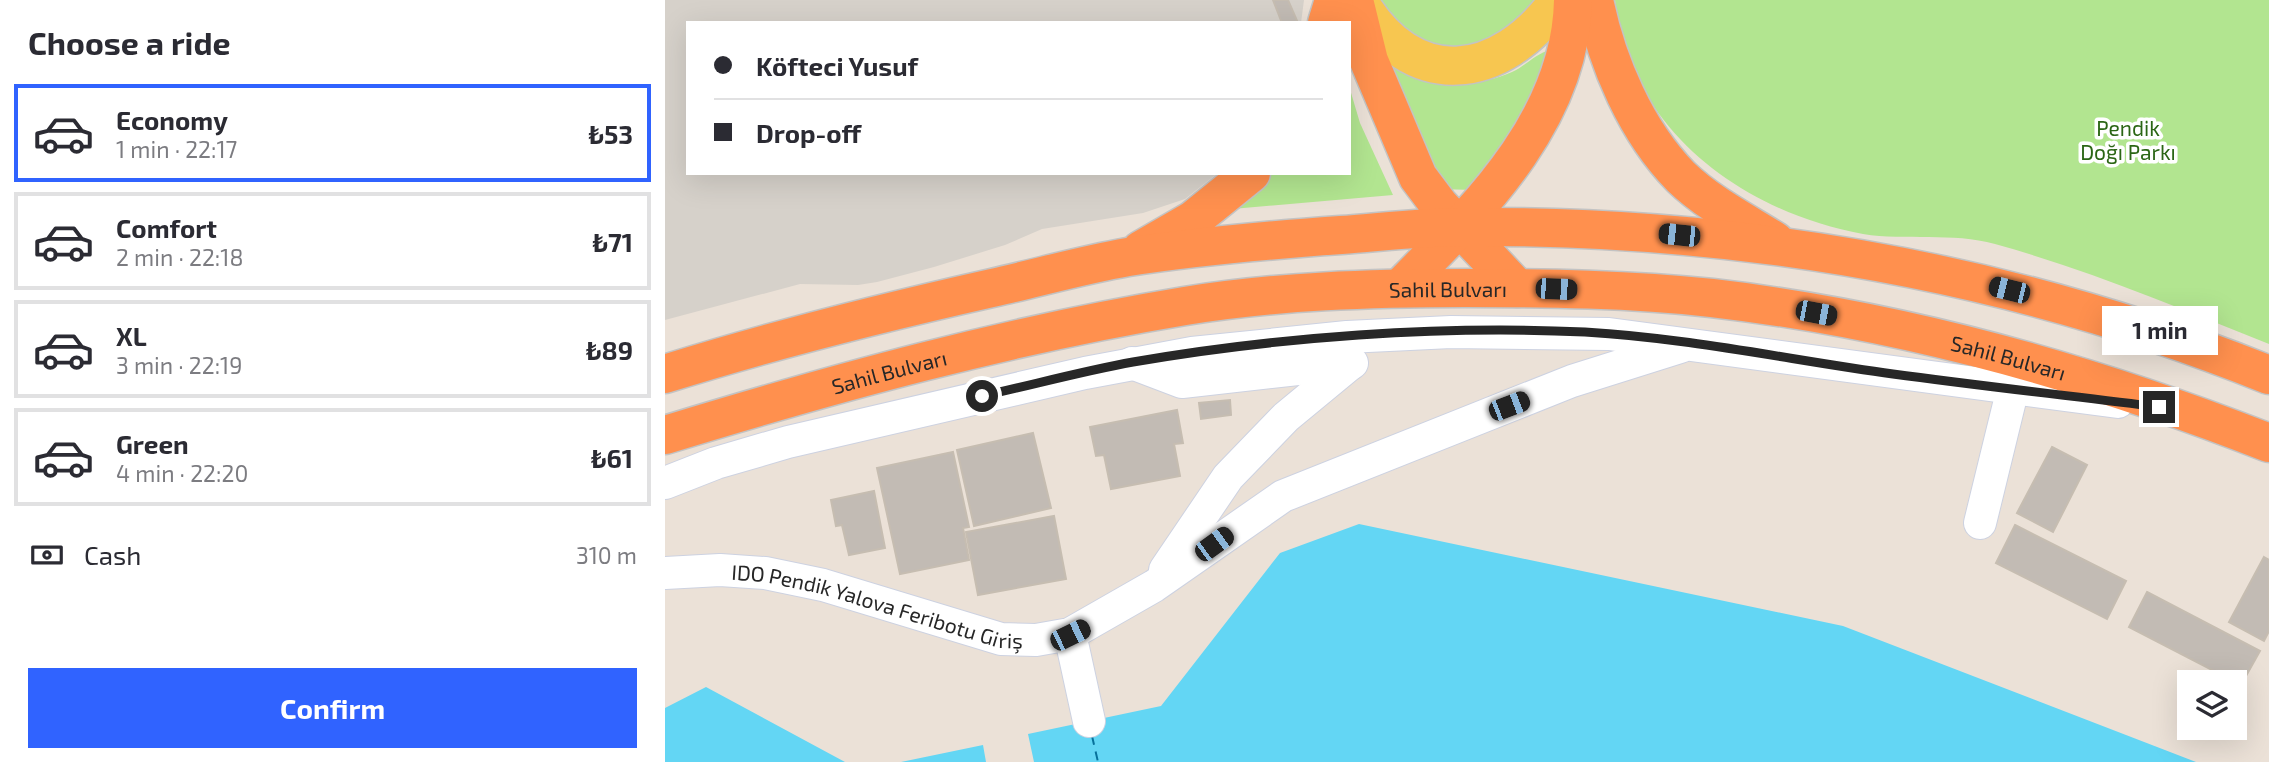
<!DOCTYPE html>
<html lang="en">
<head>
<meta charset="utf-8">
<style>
	body { margin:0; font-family:"Exo 2",sans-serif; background:#f2f2f3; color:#2b2b33; height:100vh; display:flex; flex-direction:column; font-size:26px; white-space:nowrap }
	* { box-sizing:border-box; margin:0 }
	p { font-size:23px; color:#7c7c81 }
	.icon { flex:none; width:38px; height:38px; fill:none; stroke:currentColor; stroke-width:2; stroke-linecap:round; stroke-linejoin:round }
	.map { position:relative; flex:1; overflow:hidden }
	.drawer { display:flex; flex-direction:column; background:#fff; width:665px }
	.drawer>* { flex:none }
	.banner { position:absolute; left:21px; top:21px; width:665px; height:154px; border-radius:0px; box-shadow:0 7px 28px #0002; display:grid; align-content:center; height:154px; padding:0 28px; background:#fff }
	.controls { position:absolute; left:1512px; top:670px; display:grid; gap:14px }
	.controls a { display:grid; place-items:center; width:70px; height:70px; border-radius:0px; background:#fff; box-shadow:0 7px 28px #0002; font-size:35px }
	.end { position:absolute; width:32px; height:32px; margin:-16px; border:9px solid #272727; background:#fff; box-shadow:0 0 0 4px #fff }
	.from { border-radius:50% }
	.bubble { position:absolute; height:49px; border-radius:0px; background:#fff; box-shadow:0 7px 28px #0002; font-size:23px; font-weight:700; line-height:49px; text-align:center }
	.car { position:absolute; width:21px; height:42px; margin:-21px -10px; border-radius:9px; box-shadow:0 0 5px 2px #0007; background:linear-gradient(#222 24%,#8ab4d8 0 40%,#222 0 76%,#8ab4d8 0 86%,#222 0) }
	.banner b { display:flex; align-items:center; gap:24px; height:66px; font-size:26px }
	.banner b+b { border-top:2px solid #e1e1e2 }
	.banner i { width:18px; height:18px; background:#2b2b33 }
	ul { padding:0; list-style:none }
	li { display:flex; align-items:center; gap:21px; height:98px; margin:0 14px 10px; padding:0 14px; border:4px solid #e1e1e2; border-radius:0px }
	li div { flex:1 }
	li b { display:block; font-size:26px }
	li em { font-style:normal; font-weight:700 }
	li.selected { border-color:#3063ff }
	li>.icon { width:63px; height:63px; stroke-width:1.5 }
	h2 { padding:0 28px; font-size:32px; line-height:84px }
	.pay { display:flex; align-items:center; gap:18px; height:77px; padding:0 28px; font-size:26px }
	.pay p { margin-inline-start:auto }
	.button { display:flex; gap:14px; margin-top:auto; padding:14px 28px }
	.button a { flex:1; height:80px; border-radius:0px; background:#3063ff; color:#fff; font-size:28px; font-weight:700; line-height:80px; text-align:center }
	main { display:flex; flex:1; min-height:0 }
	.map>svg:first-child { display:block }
	.green { fill:#b2e590 }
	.plaza { fill:#d6d1ca }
	.water { fill:#63d6f4 }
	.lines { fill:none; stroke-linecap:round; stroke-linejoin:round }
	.ferry { stroke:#07719b; stroke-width:2; stroke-dasharray:9 7; stroke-linecap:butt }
	.building { fill:#c2bbb4; stroke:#c6bdb1; stroke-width:2 }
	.minor-casing { stroke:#cdd2e1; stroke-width:34 }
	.major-casing { stroke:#c3c3c3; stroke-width:41 }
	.highway-casing { stroke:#c3c3c3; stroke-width:41 }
	.minor { stroke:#fff; stroke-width:32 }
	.major { stroke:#f7c650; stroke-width:38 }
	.highway { stroke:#ff904e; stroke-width:38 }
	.route { stroke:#272727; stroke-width:9 }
	.labels { text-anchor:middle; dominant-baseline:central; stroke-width:7; stroke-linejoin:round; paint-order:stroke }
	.park-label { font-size:21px; fill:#2b6615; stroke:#fff }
	.street-label { font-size:21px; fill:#272727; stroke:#fff }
</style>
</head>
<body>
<main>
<section class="drawer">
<h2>Choose a ride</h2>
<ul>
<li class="selected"><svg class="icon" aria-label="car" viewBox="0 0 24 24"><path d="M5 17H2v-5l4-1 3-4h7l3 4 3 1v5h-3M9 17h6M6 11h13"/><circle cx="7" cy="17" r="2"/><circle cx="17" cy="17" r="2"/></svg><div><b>Economy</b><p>1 min · 22:17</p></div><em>₺53</em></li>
<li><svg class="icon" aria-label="car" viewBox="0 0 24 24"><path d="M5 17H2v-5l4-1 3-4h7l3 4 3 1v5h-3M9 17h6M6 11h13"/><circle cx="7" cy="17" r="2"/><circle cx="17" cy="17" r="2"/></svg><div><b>Comfort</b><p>2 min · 22:18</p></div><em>₺71</em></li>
<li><svg class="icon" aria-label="car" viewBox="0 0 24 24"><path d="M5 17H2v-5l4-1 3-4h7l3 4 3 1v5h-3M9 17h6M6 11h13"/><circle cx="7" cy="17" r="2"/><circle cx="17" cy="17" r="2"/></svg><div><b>XL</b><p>3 min · 22:19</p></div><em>₺89</em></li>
<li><svg class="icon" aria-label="car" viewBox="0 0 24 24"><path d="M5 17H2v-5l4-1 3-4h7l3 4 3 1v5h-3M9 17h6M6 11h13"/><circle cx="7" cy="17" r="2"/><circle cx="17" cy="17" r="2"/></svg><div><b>Green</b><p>4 min · 22:20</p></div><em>₺61</em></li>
</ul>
<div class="pay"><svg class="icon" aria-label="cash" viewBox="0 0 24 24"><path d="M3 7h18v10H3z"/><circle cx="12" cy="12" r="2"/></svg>Cash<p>310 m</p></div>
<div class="button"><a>Confirm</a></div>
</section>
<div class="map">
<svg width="1604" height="762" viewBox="0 0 1604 762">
	<rect width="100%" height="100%" fill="#ebe1d7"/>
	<path class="green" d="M 714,0 L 877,0 L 816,51 L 750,41 Z
		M 950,0 L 1604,0 L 1604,344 C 1514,308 1424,270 1330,244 C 1287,232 1241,241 1198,234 C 1077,212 963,128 950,0 Z
		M 884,50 L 878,82 L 810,190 L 772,189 L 722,55 C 767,73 798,94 847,72 C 860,66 871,54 884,50 Z
		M 684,86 L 695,123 L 728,195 L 567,209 L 606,173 L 684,173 Z"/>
	<path class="plaza" d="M 0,0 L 639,0 L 636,23 L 23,23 L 23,173 L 553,173 L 520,199 L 478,213 L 377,229 L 340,245 L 269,267 L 212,282 L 193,285 L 135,284 L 0,320 Z"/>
	<path class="water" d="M 694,524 L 1178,626 L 1531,762 L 369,762 L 363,734 L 496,706 L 615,553 Z
		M 41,687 L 180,762 L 0,762 L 0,708 Z
		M 318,745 L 321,762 L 236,762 Z"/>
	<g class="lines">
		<path class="ferry" d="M 427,736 L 433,762"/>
	</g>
	<path class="building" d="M 608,0 L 623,0 L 633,23 L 617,23 Z
		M 565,400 L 566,415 L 536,419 L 534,403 Z
		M 512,410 L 518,443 L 509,444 L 515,476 L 446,489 L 439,455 L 431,456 L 425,427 Z
		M 368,433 L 386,508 L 309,526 L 292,450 Z
		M 1387,447 L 1422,465 L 1388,532 L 1352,513 Z
		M 288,452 L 304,527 L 298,528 L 304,560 L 235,574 L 212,468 Z
		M 209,491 L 220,548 L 184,555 L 177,525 L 171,526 L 166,500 Z
		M 389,516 L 401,579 L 313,595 L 301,532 Z
		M 1350,525 L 1461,581 L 1442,619 L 1331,563 Z
		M 1599,557 L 1604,560 L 1604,631 L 1599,641 L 1564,622 Z
		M 1482,592 L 1595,651 L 1576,685 L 1464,627 Z"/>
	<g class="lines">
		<defs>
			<g id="minor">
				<path d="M 467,363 L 517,382 L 687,363"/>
				<path d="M 0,483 L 51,463 L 123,442 L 420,373 L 527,353 L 682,337 L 786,332 L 944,334 L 1453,402"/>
				<path d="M 1315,523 L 1348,388"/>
				<path d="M 500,570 L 563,477 L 621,417 L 684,365"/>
				<path id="s1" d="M 0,573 L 55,570 L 100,573 L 158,585 L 336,639 L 371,640 L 405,634 L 489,586 L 618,496 L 907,381 L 1015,347"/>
				<path d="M 405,634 L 424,721"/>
			</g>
			<path id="major" d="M 693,0 C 747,93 835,82 894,0"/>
			<g id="highway">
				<path d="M 689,0 L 704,61 L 753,177 L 774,205 L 852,288"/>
				<path d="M 929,0 C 942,63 971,131 1016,177 C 1043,203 1078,221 1110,241"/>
				<path d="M 662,23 L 669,0"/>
				<path d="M 476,250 L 528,220 L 586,173"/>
				<path d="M 735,288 C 814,208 906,119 908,0"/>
				<path d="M 0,374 C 108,340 216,313 327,288 C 372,278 417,265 463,257 C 533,246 605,240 676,235 C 717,232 758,227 799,227 C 1076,225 1347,272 1604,375"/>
				<path id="s2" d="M 0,435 C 170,383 344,335 520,306 C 612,291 707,288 800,288 C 882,288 965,289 1047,298 C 1238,320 1425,373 1604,443"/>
			</g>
		</defs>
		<use href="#minor" class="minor-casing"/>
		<use href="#major" class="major-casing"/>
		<use href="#highway" class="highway-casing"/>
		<use href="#minor" class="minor"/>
		<use href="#major" class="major"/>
		<use href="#highway" class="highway"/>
	</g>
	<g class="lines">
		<path class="route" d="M 317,396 C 367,385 418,371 468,362 C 613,337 774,325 920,332 C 1024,338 1126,360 1228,374 C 1317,386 1406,396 1494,407"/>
	</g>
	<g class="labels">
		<g class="park-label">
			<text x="1463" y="127">Pendik<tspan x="1463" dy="24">Doğı Parkı</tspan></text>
		</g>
		<g class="street-label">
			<text stroke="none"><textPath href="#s2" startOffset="800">Sahil Bulvarı</textPath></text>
			<text stroke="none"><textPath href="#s2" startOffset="1367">Sahil Bulvarı</textPath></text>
			<text stroke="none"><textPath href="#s2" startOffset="233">Sahil Bulvarı</textPath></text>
			<text stroke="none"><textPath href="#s1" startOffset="217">IDO Pendik Yalova Feribotu Giriş</textPath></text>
		</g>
	</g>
</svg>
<div class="controls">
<a><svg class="icon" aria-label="layers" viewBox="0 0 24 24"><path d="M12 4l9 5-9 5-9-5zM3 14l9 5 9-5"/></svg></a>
</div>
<i class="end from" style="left:317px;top:396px"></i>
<i class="end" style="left:1494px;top:407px"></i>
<div class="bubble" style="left:1437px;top:306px;width:116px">1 min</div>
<i class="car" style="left:1014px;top:235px;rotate:276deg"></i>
<i class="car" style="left:891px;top:289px;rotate:92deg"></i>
<i class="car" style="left:1344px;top:290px;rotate:284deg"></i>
<i class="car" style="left:1151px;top:313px;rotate:101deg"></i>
<i class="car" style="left:844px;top:406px;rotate:69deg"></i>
<i class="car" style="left:549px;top:544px;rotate:54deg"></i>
<i class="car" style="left:405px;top:635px;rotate:64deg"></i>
<div class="banner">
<b><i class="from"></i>Köfteci Yusuf</b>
<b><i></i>Drop-off</b>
</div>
</div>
</main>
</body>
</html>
